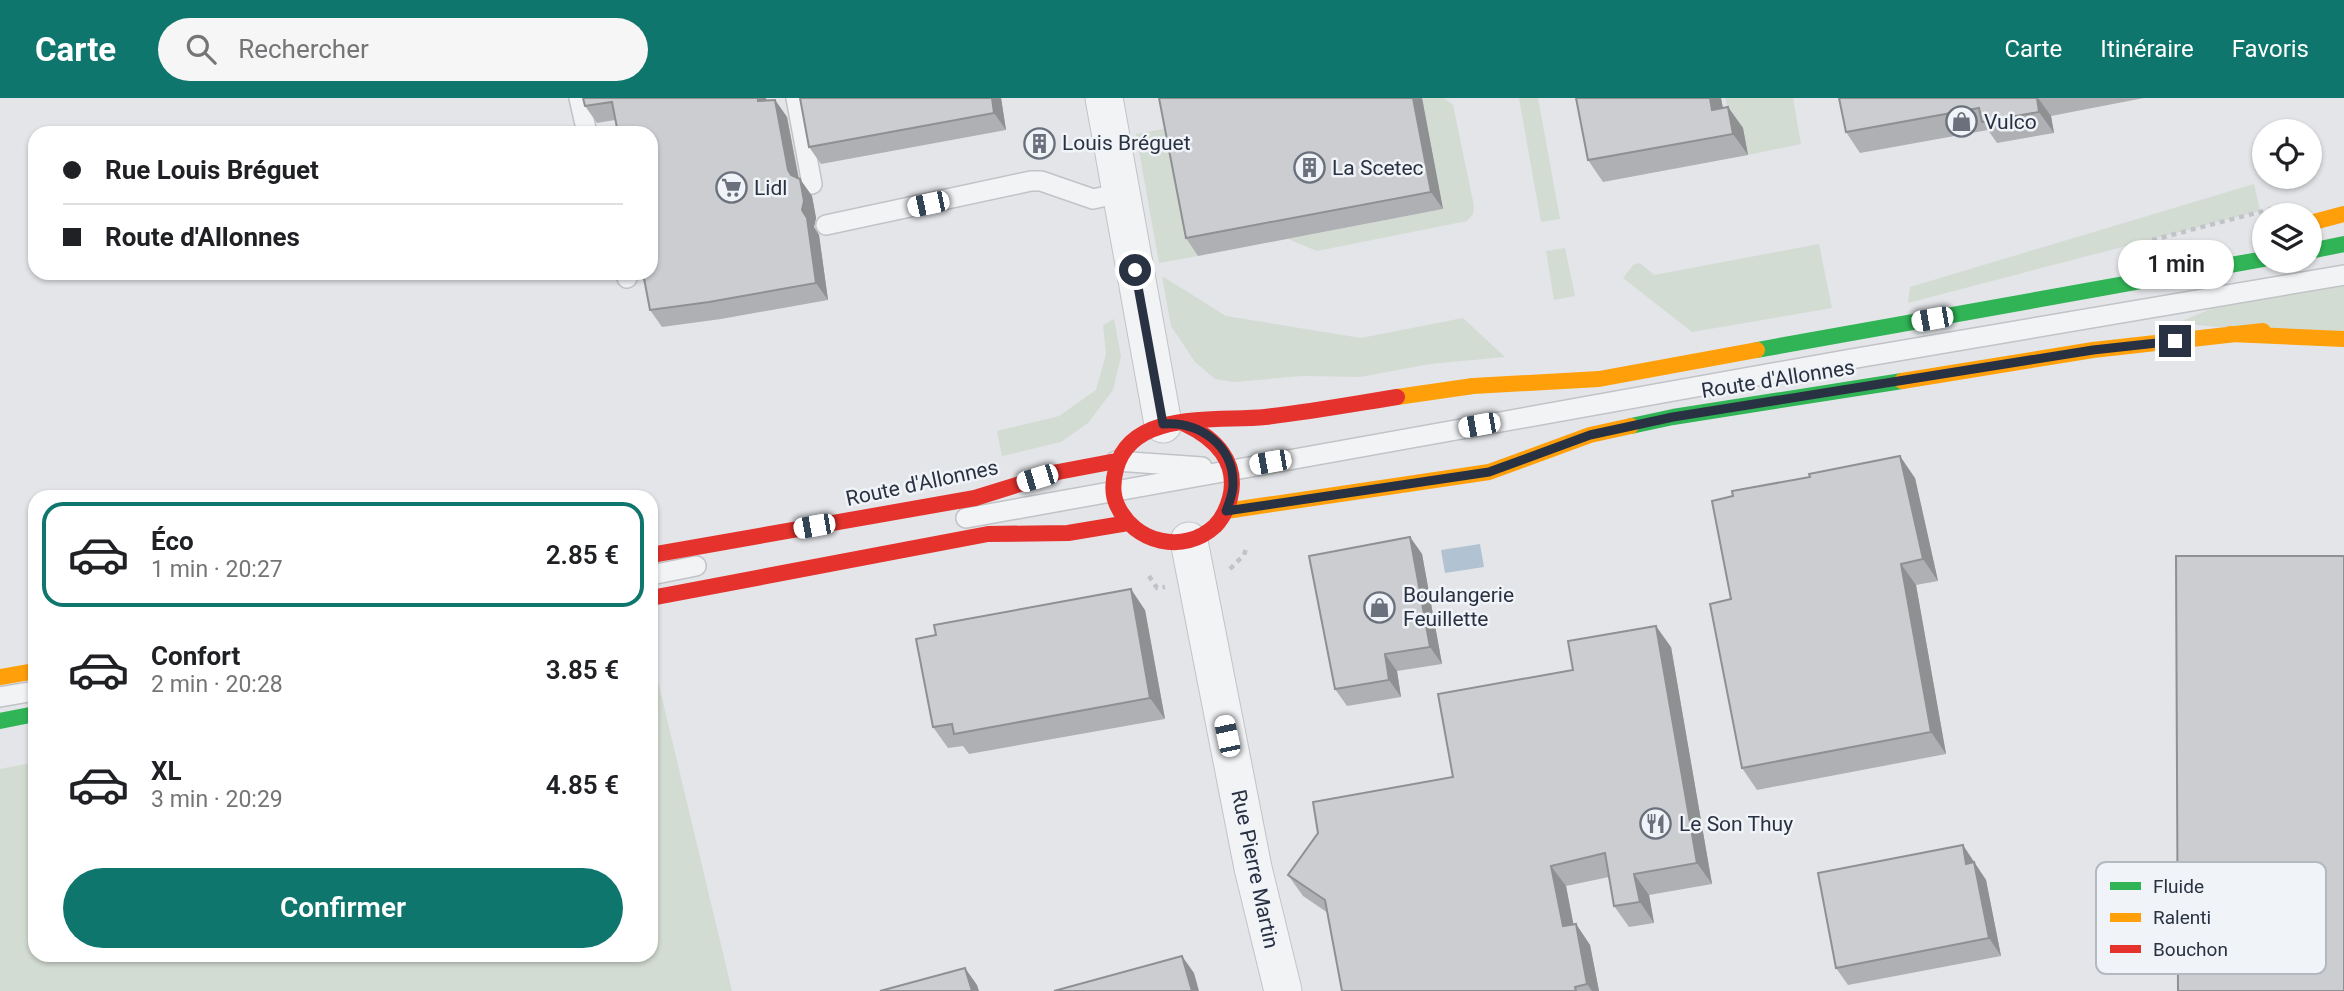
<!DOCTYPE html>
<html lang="fr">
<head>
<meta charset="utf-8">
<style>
	body { margin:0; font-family:Roboto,sans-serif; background:#f6f6f6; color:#202124; height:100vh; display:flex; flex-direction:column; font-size:26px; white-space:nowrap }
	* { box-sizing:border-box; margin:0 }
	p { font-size:23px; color:#757577 }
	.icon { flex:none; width:38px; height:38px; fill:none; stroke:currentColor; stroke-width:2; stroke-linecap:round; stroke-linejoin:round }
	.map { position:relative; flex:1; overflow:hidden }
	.panel { position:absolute; left:28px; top:392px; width:630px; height:472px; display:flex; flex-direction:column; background:#fff; border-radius:21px; box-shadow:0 2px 5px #0004 }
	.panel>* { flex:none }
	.guide { position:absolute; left:28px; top:28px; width:630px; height:154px; border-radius:21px; box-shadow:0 2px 5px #0004; display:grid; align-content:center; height:154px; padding:0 35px; background:#fff }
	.fabs { position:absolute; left:2252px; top:21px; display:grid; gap:14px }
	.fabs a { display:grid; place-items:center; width:70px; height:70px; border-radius:50%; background:#fff; box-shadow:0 2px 5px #0004; font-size:35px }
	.end { position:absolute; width:32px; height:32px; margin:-16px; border:9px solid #293242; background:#fff; box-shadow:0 0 0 4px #fff }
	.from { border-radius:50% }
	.bubble { position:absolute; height:49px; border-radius:24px; background:#fff; box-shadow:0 2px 5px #0004; font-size:23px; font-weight:600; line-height:49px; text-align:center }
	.car { position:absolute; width:21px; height:42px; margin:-21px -10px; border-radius:9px; box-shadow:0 0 5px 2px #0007; background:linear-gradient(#fff 24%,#345 0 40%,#fff 0 76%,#345 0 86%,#fff 0) }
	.guide b { display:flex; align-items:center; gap:24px; height:66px; font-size:26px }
	.guide b+b { border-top:2px solid #e0e0e0 }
	.guide i { width:18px; height:18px; background:#202124 }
	ul { padding:12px 0 0; list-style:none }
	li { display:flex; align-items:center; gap:21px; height:105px; margin:0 14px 10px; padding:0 21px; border:4px solid transparent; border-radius:21px }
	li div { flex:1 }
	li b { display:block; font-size:26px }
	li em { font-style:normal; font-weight:600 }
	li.active { border-color:#0f766e }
	li>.icon { width:63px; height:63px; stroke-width:1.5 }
	.cta { display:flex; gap:14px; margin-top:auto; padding:14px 35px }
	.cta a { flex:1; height:80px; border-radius:42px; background:#0f766e; color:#fff; font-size:28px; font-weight:600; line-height:80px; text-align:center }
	header { display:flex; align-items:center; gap:42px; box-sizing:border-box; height:98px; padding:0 35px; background:#0f766e; color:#fff }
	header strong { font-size:33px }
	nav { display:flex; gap:38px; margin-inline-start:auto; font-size:24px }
	.search { width:490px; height:63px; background:#f6f6f6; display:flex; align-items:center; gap:18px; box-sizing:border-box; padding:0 24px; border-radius:38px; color:#757577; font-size:26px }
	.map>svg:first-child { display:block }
	.green { fill:#d3dcd3 }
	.water { fill:#b1c2d3 }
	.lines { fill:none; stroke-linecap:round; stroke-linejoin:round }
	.lane-casing { stroke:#c1c3c6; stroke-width:22 }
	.street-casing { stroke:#c1c3c6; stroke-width:39 }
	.path { stroke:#c2c3c8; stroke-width:4.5; stroke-dasharray:5 5; stroke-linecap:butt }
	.lane { stroke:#f2f3f5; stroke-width:19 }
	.street { stroke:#f2f3f5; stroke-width:37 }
	.fast { stroke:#30b455; stroke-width:16 }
	.slow { stroke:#ff9f0a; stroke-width:16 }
	.jam { stroke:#e5322d; stroke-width:16 }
	.wall { fill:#afb0b3 }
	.shaded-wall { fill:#8e9092 }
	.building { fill:#cbcdd0; stroke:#8e9092; stroke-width:2 }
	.route { stroke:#293242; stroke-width:9 }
	.labels { text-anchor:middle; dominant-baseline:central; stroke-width:5; stroke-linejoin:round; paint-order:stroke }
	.poi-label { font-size:21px; fill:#293242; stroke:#f0f3f7; text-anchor:start }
	.street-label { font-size:21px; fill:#293242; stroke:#f0f3f7 }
	.key { fill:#f0f3f7; stroke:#b4b9c1; stroke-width:2 }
	.key-label { font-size:19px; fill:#293242 }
</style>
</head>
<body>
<header>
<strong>Carte</strong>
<div class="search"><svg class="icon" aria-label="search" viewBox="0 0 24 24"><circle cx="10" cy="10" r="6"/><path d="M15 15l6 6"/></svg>Rechercher</div>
<nav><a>Carte</a><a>Itinéraire</a><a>Favoris</a></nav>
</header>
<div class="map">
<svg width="2344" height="893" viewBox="0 0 2344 893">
	<rect width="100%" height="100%" fill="#e3e5e8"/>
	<path class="green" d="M 1422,0 L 1444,0 L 1453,7 L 1474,108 L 1473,116 L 1467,123 L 1317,153 L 1288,141 L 1443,111 Z
		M 1519,0 L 1538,0 L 1560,121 L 1541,124 Z
		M 1725,0 L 1793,0 L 1801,46 L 1748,57 L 1743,30 L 1731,28 Z
		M 1174,29 L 1198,158 L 1159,165 L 1136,36 Z
		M 2254,86 L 2260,113 L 1908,205 L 1910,189 Z
		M 1819,146 L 1832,210 L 1692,234 L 1623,180 L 1633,167 L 1640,165 L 1654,177 Z
		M 1565,150 L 1575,198 L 1554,202 L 1546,153 Z
		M 1162,178 L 1226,218 L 1361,240 L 1463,220 L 1505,259 L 1430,266 L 1360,279 L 1302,278 L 1234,284 L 1215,281 L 1195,264 L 1171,228 Z
		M 2344,178 L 2344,241 L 2177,225 L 2251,194 Z
		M 1114,221 L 1121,258 L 1113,292 L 1088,325 L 1061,344 L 1002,358 L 997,333 L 1059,318 L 1096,292 L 1106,256 L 1103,227 Z
		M 651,554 L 732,893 L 0,893 L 0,671 L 35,664 L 35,858 L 651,858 Z"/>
	<path class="water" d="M 1480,446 L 1484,469 L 1445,475 L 1441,452 Z"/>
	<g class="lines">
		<defs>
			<path id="lane" d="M 579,0 L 587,35
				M 796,0 L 812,86
				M 826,127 L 1031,83 L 1041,83 L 1093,101 L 1121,95
				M 626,175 L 627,180
				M 1116,363 L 1202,369
				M 966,420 L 1851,261 L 2344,177
				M 651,477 L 696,468
				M 0,599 L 35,593"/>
			<path id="street" d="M 1104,0 L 1163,326
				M 1189,443 L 1253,770 L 1283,893"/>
		</defs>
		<use href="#lane" class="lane-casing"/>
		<use href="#street" class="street-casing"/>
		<path class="path" d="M 2152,142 L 2279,109
			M 1230,471 L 1244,457 L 1247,448
			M 1149,478 L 1157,490 L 1165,489"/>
		<use href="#lane" class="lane"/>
		<use href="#street" class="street"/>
		<path class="fast" d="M 2310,153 L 2344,146
			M 1757,252 L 2264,161
			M 1631,328 L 1673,319 L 1902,283
			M 0,623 L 35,616"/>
		<path class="slow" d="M 2310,125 L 2344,116
			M 2230,236 L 2344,241
			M 1902,283 L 2093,252 L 2263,233
			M 1397,299 L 1473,288 L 1599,281 L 1757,252
			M 1226,413 L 1489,374 L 1590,337 L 1631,328
			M 0,579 L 35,573"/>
		<path class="jam" d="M 1185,326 C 1215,340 1239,364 1230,400 C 1227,411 1223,420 1215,428 C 1184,457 1134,445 1117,407 C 1112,396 1113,382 1116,371 C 1131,311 1218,324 1265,319 C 1309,314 1353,306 1397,299
			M 651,457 L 975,400 L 1058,374 L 1116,363
			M 651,500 L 988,436 L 1068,435 L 1128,425"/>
	</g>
	<path class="wall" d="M 583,0 L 775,2 L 787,19 L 799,80 L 812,98 L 816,120 L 814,129 L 819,137 L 828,202 L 721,221 L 662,229 L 650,212 L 615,22 L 597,25 L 585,8 Z
		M 1001,0 L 1006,32 L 821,66 L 809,49 Z
		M 1159,0 L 1422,0 L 1443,111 L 1198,158 L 1186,140 Z
		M 1576,0 L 1721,0 L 1723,10 L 1728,9 L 1743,30 L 1748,57 L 1603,84 L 1588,62 Z
		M 1839,0 L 2144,0 L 2051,18 L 2054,35 L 1997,45 L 1988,32 L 1860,55 L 1846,34 Z
		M 1915,380 L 1938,483 L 1916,487 L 1946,656 L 1757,692 L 1742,670 L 1731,501 Z
		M 1410,439 L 1422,456 L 1442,566 L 1397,573 L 1401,599 L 1347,608 L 1335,591 Z
		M 1145,512 L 1165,621 L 969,656 L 963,648 L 948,650 L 933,629 Z
		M 1671,549 L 1712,786 L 1649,797 L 1654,825 L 1629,829 L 1614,808 L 1609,779 L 1566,788 L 1573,827 L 1576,826 L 1590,847 L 1599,893 L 1342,893 L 1328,815 L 1303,798 L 1288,777 L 1453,679 L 1573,572 Z
		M 1975,764 L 1976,767 L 1986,782 L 2001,858 L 1848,887 L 1836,870 Z"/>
	<path class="shaded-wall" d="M 758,0 L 766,0 L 770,20 L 758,3 Z
		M 992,0 L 1001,0 L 1006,32 L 994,15 Z
		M 1413,0 L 1422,0 L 1443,111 L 1431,94 Z
		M 1710,0 L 1721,0 L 1727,33 L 1712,12 Z
		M 2037,0 L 2038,0 L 2051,18 L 2054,35 L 2039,14 Z
		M 775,2 L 787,19 L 800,89 L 800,81 L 812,98 L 816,120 L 814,129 L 819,137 L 828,202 L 816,185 L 802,112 L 788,72 Z
		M 1728,9 L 1743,30 L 1748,57 L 1733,36 Z
		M 1900,358 L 1915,380 L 1938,483 L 1923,461 Z
		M 1410,439 L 1422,456 L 1442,566 L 1430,549 Z
		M 1901,466 L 1916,487 L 1946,656 L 1931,634 Z
		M 1131,491 L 1145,512 L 1165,621 L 1150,600 Z
		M 1656,528 L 1671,549 L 1712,786 L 1697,765 Z
		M 1385,556 L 1397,573 L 1401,599 L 1389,582 Z
		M 1963,747 L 1986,782 L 2001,858 L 1989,840 L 1966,766 Z
		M 1551,768 L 1566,788 L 1578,849 L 1563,828 Z
		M 1634,776 L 1649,797 L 1654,825 L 1640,804 Z
		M 1576,826 L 1590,847 L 1599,893 L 1592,893 L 1587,886 Z
		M 1182,858 L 1194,875 L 1199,893 L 1192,893 Z
		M 965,870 L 977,887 L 979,893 L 972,893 Z"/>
	<path class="building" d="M 583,0 L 758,0 L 758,3 L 775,2 L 788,72 L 791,77 L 800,81 L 804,103 L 802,112 L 807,120 L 816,185 L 709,204 L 650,212 L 643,175 L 651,175 L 651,35 L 618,35 L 612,4 L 585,8 Z
		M 800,0 L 992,0 L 994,15 L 809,49 Z
		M 1159,0 L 1413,0 L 1431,94 L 1186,140 Z
		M 1576,0 L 1710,0 L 1712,12 L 1728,9 L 1733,36 L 1588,62 Z
		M 1839,0 L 2037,0 L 2039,14 L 1982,24 L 1979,10 L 1846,34 Z
		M 1900,358 L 1923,461 L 1901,466 L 1931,634 L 1742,670 L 1710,506 L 1731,501 L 1712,403 L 1733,398 L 1732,393 L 1810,379 L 1809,376 Z
		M 1410,439 L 1430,549 L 1385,556 L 1389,582 L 1335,591 L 1309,458 Z
		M 2176,458 L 2344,458 L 2344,893 L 2178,893 Z
		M 1131,491 L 1150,600 L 954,636 L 952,626 L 933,629 L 916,541 L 936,537 L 934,527 Z
		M 1656,528 L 1697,765 L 1634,776 L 1640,804 L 1614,808 L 1605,755 L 1551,768 L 1563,828 L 1576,826 L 1587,886 L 1575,889 L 1576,893 L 1342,893 L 1325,802 L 1288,777 L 1318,735 L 1313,704 L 1453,679 L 1438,596 L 1573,572 L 1568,543 Z
		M 1963,747 L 1966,766 L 1974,764 L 1989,840 L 1836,870 L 1818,775 Z
		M 1182,858 L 1192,893 L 1054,893 Z
		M 965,870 L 972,893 L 880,893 Z"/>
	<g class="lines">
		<path class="route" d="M 1135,172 L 1163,326 C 1199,323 1234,347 1233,387 C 1233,396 1229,405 1226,413 L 1489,374 L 1590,337 L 1673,319 L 2093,252 L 2175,243"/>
	</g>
	<defs>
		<symbol id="shop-ring" viewBox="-11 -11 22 22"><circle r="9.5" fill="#f0f3f7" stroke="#6a717c" stroke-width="1.5"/><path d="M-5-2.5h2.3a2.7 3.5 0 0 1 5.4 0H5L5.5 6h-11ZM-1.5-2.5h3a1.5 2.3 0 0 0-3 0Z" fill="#6a717c"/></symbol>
		<symbol id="building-ring" viewBox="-11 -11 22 22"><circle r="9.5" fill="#f0f3f7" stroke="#6a717c" stroke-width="1.5"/><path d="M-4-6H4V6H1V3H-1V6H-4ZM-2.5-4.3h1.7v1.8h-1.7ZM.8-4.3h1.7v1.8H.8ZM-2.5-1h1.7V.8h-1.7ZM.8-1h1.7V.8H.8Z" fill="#6a717c"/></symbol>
		<symbol id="supermarket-ring" viewBox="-11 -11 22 22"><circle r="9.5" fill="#f0f3f7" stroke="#6a717c" stroke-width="1.5"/><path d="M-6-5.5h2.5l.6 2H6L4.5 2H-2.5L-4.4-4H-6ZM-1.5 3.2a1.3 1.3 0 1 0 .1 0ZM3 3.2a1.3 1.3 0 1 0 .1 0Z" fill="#6a717c"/></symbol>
		<symbol id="restaurant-ring" viewBox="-11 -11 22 22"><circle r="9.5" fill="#f0f3f7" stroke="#6a717c" stroke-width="1.5"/><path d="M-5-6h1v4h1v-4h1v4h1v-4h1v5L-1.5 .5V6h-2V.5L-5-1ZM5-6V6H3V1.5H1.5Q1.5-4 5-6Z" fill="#6a717c"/></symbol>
	</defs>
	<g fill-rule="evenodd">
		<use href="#shop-ring" x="1944" y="6" width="35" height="35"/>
		<use href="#building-ring" x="1022" y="28" width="35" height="35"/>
		<use href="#building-ring" x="1292" y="52" width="35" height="35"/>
		<use href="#supermarket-ring" x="714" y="72" width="35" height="35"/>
		<use href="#shop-ring" x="1362" y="492" width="35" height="35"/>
		<use href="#restaurant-ring" x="1638" y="708" width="35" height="35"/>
	</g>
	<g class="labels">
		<g class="poi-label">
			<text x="1984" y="24">Vulco</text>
			<text x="1062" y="45">Louis Bréguet</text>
			<text x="1332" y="70">La Scetec</text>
			<text x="754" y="90">Lidl</text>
			<text x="1403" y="497">Boulangerie<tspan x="1403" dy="24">Feuillette</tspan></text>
			<text x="1679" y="726">Le Son Thuy</text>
		</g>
		<g class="street-label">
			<text transform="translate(1778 281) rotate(-9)">Route d'Allonnes</text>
			<text transform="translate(922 385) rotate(-12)">Route d'Allonnes</text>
			<text transform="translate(1255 771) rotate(78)">Rue Pierre Martin</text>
		</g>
	</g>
	<rect x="2096" y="764" width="230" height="112" rx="10" class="key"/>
	<rect x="2110" y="784" width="31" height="8" fill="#30b455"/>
	<rect x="2110" y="815" width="31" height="9" fill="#ff9f0a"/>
	<rect x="2110" y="847" width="31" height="8" fill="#e5322d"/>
	<g class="key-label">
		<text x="2153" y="795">Fluide</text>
		<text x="2153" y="826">Ralenti</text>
		<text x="2153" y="858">Bouchon</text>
	</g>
</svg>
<div class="fabs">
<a><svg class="icon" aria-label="locate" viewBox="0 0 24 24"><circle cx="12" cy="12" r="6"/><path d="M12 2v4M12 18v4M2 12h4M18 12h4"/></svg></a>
<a><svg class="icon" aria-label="layers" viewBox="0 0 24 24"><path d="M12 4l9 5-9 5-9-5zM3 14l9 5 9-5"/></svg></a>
</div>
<i class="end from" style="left:1135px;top:172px"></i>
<i class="end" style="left:2175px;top:243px"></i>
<div class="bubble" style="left:2118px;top:142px;width:116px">1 min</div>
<i class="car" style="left:928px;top:106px;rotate:258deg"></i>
<i class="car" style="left:1932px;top:221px;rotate:260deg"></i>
<i class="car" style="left:1479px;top:327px;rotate:260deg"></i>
<i class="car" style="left:1270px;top:364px;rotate:260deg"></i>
<i class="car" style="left:1037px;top:380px;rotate:253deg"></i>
<i class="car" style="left:814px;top:428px;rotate:260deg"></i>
<i class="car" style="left:1227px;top:638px;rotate:348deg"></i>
<div class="guide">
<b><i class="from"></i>Rue Louis Bréguet</b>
<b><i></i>Route d'Allonnes</b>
</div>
<section class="panel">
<ul>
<li class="active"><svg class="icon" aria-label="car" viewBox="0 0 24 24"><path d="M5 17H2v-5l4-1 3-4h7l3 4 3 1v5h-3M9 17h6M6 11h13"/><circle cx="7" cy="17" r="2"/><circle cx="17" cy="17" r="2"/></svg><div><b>Éco</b><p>1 min · 20:27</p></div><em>2.85 €</em></li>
<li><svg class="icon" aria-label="car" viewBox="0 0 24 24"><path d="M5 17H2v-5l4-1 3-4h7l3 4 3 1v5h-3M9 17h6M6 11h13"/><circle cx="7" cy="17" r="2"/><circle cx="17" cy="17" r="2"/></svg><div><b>Confort</b><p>2 min · 20:28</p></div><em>3.85 €</em></li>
<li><svg class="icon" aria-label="car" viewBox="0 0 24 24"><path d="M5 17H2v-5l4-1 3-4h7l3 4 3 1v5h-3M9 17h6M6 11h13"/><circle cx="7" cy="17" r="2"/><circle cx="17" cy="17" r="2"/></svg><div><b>XL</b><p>3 min · 20:29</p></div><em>4.85 €</em></li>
</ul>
<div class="cta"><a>Confirmer</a></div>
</section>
</div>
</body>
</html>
